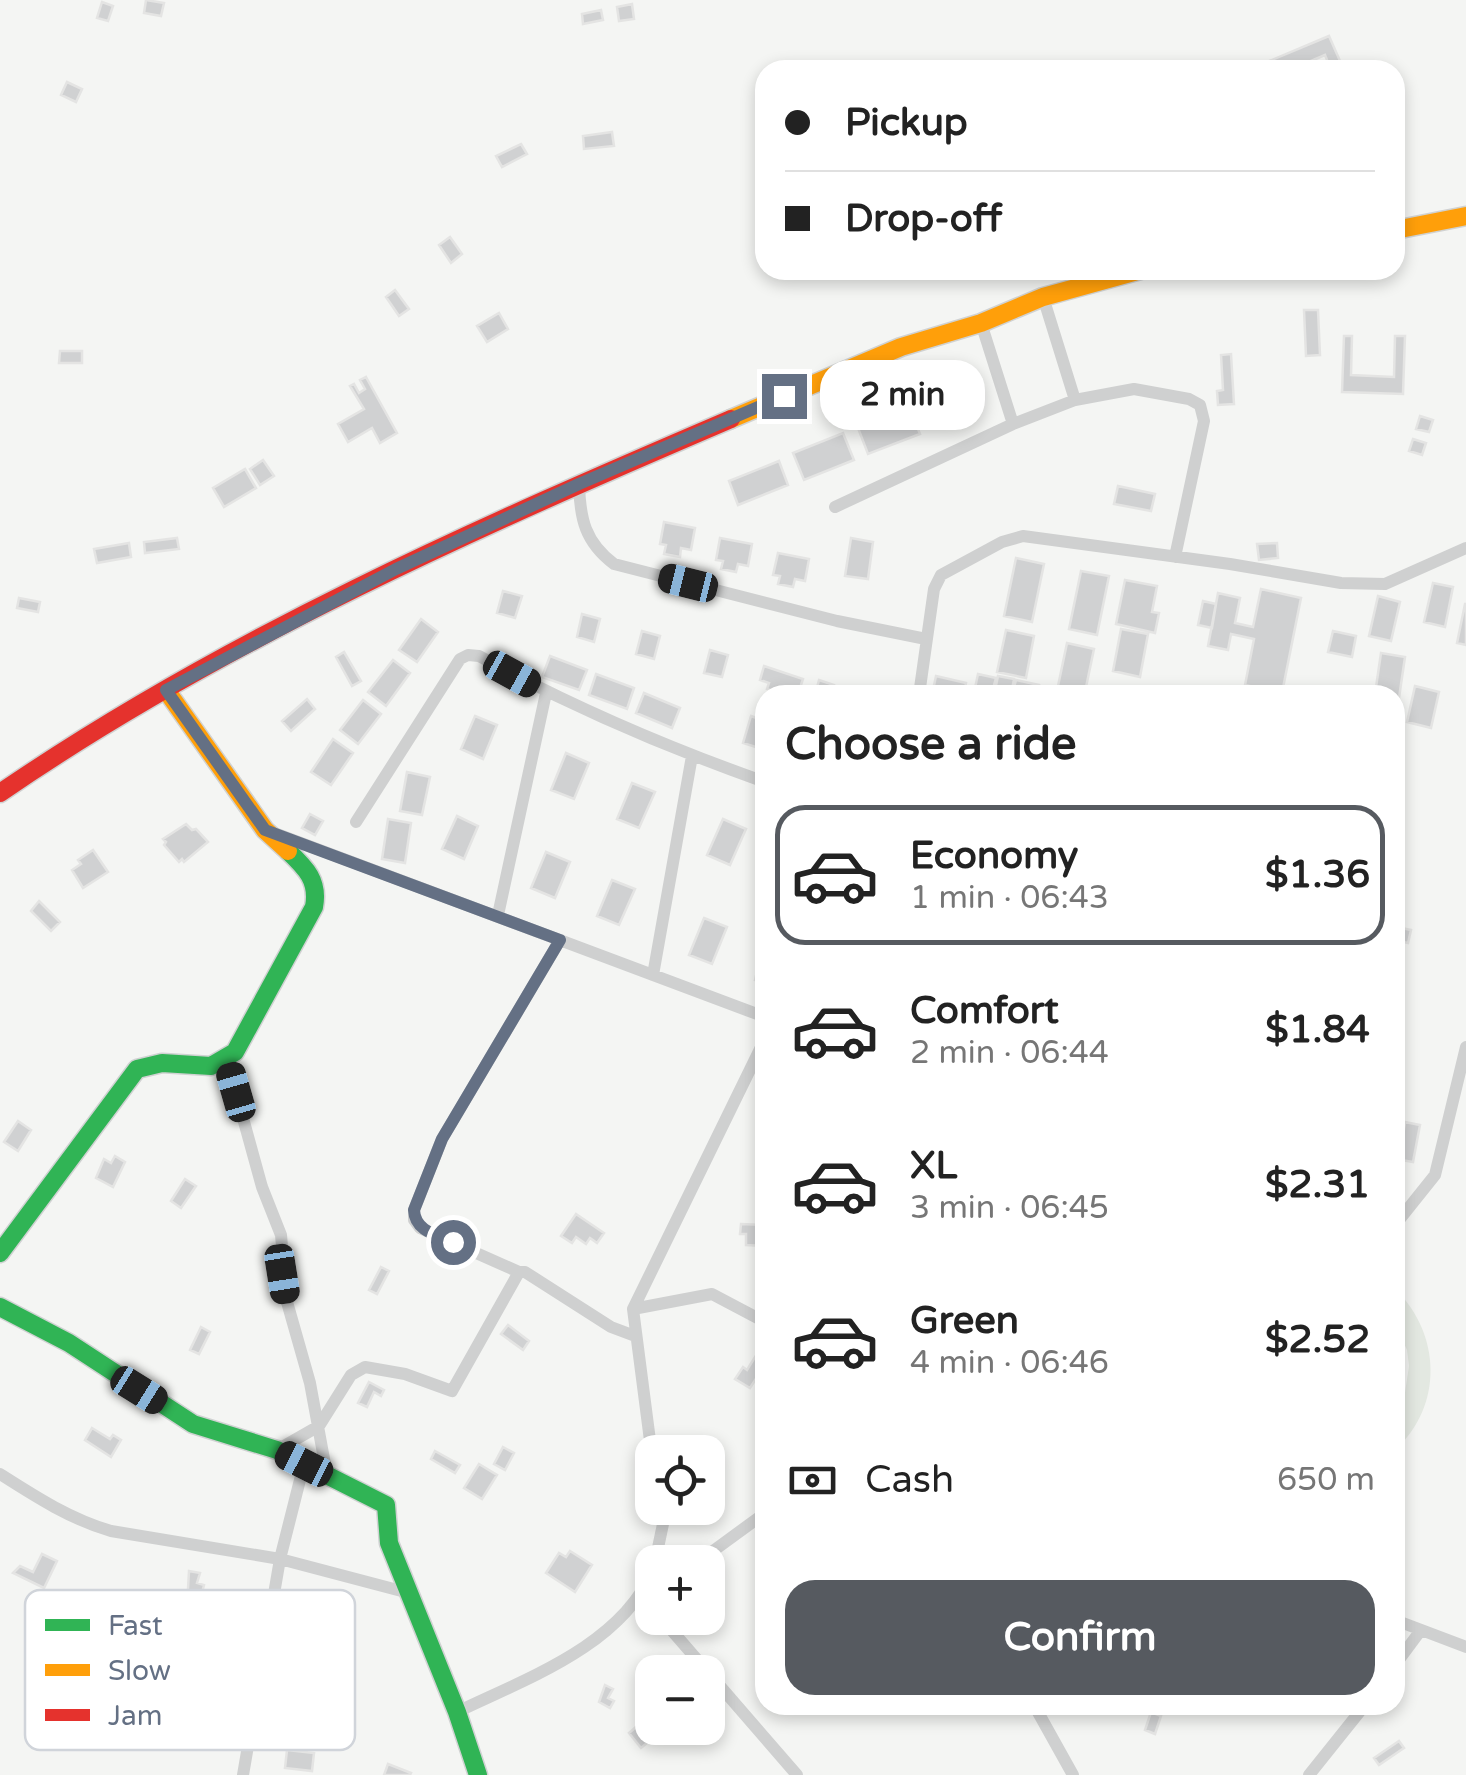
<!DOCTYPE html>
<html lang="en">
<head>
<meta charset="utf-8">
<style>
	body { margin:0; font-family:"Varela Round",sans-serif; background:#f6f6f6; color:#222; height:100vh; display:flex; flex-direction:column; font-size:38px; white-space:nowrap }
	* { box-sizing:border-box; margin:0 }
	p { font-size:32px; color:#767676 }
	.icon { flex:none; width:55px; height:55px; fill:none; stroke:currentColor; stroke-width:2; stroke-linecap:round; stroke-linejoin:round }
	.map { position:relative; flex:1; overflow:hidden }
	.panel { position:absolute; left:755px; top:685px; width:650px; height:1030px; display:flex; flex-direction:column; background:#fff; border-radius:30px; box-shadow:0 5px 15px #0003 }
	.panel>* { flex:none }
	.guide { position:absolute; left:755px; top:60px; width:650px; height:220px; border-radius:30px; box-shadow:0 5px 15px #0003; display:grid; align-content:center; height:220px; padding:0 30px; background:#fff }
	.buttons { position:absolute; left:635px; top:1435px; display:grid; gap:20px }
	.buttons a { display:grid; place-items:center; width:90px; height:90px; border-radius:20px; background:#fff; box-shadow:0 5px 15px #0003; font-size:50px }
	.end { position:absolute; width:45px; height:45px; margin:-22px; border:12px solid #647084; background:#fff; box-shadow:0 0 0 5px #fff }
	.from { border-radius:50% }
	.bubble { position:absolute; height:70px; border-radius:30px; background:#fff; box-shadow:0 5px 15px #0003; font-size:32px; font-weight:700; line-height:70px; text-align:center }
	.car { position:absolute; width:30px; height:60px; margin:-30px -15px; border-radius:12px; box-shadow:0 0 8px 2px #0007; background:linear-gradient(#222 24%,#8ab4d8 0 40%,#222 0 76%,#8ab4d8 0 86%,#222 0) }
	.guide b { display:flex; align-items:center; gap:35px; height:95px; font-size:38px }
	.guide b+b { border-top:2px solid #e0e0e0 }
	.guide i { width:25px; height:25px; background:#222 }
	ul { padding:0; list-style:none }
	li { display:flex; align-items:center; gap:30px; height:140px; margin:0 20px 15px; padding:0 10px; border:5px solid transparent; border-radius:30px }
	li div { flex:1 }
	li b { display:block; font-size:38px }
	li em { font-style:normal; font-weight:700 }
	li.selected { border-color:#565a60 }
	li>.icon { width:90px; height:90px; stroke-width:1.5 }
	h2 { padding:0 30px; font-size:45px; line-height:120px }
	.pay { display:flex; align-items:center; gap:25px; height:110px; padding:0 30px; font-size:38px }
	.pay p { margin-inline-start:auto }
	.action { display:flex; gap:20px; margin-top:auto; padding:20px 30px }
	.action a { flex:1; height:115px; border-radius:30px; background:#565a60; color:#fff; font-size:40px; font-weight:700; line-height:115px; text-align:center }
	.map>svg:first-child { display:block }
	.green { fill:#e3e8e1 }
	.building { fill:#d0d1d2; stroke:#e4e4e3; stroke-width:2.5 }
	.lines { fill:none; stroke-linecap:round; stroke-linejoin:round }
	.fast-casing { stroke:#d0d2d2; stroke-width:21 }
	.slow-casing { stroke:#d0d2d2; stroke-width:21 }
	.jam-casing { stroke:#d0d2d2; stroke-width:21 }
	.street { stroke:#cfd0d0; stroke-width:12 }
	.fast { stroke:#30b455; stroke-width:18 }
	.slow { stroke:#ff9f0a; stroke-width:18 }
	.jam { stroke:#e5322d; stroke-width:18 }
	.route { stroke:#647084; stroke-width:12 }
	.key { fill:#fff; stroke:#d0d4da; stroke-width:2.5 }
	.key-label { font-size:28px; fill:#647084 }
</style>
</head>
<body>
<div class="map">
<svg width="1466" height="1775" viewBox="0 0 1466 1775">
	<rect width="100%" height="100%" fill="#f4f5f3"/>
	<path class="green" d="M 1395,1289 C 1441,1333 1444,1406 1395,1450 L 1395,1416 L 1404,1399 L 1409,1366 L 1407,1350 L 1395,1324 Z"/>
	<path class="building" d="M 146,0 L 164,3 L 161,16 L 144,13 Z
		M 102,2 L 113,6 L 108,21 L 97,18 Z
		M 632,4 L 634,19 L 619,21 L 617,7 Z
		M 601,10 L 603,20 L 583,24 L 582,14 Z
		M 1329,36 L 1344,70 L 1331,70 L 1325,55 L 1290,70 L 1248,70 Z
		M 67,82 L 82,89 L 76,102 L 61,95 Z
		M 612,132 L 614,146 L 584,149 L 583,136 Z
		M 521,144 L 527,154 L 502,167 L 496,156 Z
		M 450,237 L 462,254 L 451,263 L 439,245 Z
		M 395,290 L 409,309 L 399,316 L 386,297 Z
		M 1304,310 L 1318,310 L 1320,355 L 1306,356 Z
		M 499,313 L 508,329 L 487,342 L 477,326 Z
		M 1344,336 L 1352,336 L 1351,375 L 1394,377 L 1395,336 L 1405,336 L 1403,394 L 1342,392 Z
		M 60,351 L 82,351 L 82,363 L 59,363 Z
		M 1231,354 L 1234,404 L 1218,405 L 1217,391 L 1223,390 L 1221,355 Z
		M 366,377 L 397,433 L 380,443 L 372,428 L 348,442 L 338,424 L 364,409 L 350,386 L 354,384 L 359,393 L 365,389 L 360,380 Z
		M 974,383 L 983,406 L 932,425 L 924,402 Z
		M 910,408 L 920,434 L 868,454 L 858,428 Z
		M 1420,416 L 1433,420 L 1429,432 L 1416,429 Z
		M 843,433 L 854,460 L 804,480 L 793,453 Z
		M 1413,439 L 1426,443 L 1422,455 L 1409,451 Z
		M 263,460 L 274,476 L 260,485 L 250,469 Z
		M 779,461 L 788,485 L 738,505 L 729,481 Z
		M 245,469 L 256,488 L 224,507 L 213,488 Z
		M 1118,486 L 1155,494 L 1151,511 L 1114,504 Z
		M 664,522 L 695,528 L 691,550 L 681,548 L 680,557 L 664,554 L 666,545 L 660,544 Z
		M 177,538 L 179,549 L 145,553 L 144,542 Z
		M 720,538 L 752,544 L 748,566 L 738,564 L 736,572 L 721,569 L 723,561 L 716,560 Z
		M 851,538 L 873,542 L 868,579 L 845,576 Z
		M 129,543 L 131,557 L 97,563 L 94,549 Z
		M 1277,543 L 1278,558 L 1259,560 L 1257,544 Z
		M 778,553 L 809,559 L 805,581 L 795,579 L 793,587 L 778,584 L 780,576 L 773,575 Z
		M 1016,558 L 1044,564 L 1032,622 L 1004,616 Z
		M 1081,571 L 1109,576 L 1097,635 L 1069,629 Z
		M 1125,580 L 1157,586 L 1152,612 L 1159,613 L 1155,633 L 1116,624 Z
		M 1433,583 L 1453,587 L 1445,627 L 1424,622 Z
		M 1261,589 L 1301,598 L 1282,693 L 1245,685 L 1254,639 L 1231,634 L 1228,650 L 1208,646 L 1218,593 L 1240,598 L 1235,623 L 1253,627 Z
		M 503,591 L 522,596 L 515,618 L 497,613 Z
		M 1378,596 L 1400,602 L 1391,641 L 1369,636 Z
		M 19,598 L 40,602 L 38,612 L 17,608 Z
		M 1203,601 L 1216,604 L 1212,628 L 1198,625 Z
		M 1465,604 L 1466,604 L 1466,645 L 1457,643 Z
		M 582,614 L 600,619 L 594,642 L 577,637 Z
		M 421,619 L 438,632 L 417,662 L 399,650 Z
		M 1121,629 L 1148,634 L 1140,677 L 1113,671 Z
		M 1006,630 L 1034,636 L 1026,678 L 997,672 Z
		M 642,631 L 660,636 L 654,659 L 636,654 Z
		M 1333,631 L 1356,636 L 1352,657 L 1328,652 Z
		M 1067,643 L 1094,649 L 1085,692 L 1058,686 Z
		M 710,650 L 728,655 L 722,677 L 704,673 Z
		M 344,652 L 361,681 L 352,686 L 336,657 Z
		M 1381,653 L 1405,657 L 1399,698 L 1375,694 Z
		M 550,656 L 587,670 L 579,690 L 542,677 Z
		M 393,660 L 410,673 L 386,706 L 368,692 Z
		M 764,666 L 803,679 L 799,691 L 790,688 L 788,695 L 785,695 L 767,689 L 769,683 L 760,680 Z
		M 596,674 L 634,688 L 627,709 L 589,695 Z
		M 978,674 L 996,678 L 992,692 L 975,688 Z
		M 936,676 L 966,683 L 964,695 L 932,695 Z
		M 998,676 L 1014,679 L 1011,695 L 994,695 Z
		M 819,680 L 834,685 L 832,695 L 815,695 Z
		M 1016,680 L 1039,685 L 1037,695 L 1012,695 Z
		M 1415,686 L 1439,692 L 1431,728 L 1407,722 Z
		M 644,693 L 680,708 L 672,728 L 636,713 Z
		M 307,699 L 315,709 L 291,731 L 282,721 Z
		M 363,700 L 381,714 L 358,744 L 340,730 Z
		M 475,716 L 497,725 L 483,759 L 461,749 Z
		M 751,716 L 765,721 L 765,750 L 743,743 Z
		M 333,739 L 353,753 L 331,785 L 311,772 Z
		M 566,753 L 589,763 L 574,799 L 551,790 Z
		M 407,772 L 430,777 L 422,815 L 400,811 Z
		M 632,783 L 655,792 L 639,828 L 617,819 Z
		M 310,814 L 323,821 L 315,835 L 302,828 Z
		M 457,816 L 478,826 L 464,859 L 442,849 Z
		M 388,819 L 411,823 L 405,863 L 382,859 Z
		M 723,819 L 746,829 L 730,865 L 707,855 Z
		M 186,824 L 192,830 L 196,829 L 208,842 L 184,862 L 182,859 L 179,862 L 164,845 L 166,842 L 163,839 Z
		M 93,850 L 108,872 L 83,888 L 72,870 L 81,864 L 78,860 Z
		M 546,852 L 570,862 L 555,898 L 531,888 Z
		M 612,880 L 635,889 L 619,925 L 597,916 Z
		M 39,901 L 60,922 L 51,931 L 31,911 Z
		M 704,918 L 727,927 L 712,964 L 689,955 Z
		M 1397,927 L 1411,930 L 1408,943 L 1395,940 Z
		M 764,942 L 765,942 L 765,982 L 755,980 Z
		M 18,1121 L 31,1130 L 18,1151 L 4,1142 Z
		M 1405,1122 L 1420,1125 L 1413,1162 L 1395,1159 L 1395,1128 L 1404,1129 Z
		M 115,1156 L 125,1162 L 113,1187 L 96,1178 L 104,1159 L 111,1163 Z
		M 185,1179 L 196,1186 L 181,1208 L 171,1201 Z
		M 576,1214 L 604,1233 L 597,1243 L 590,1238 L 586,1244 L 576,1237 L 572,1243 L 561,1236 Z
		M 741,1224 L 765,1225 L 765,1246 L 746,1245 L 746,1234 L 740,1234 Z
		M 381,1267 L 389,1271 L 377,1294 L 369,1290 Z
		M 508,1325 L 529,1341 L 523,1350 L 501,1334 Z
		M 201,1327 L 210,1332 L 199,1354 L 190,1350 Z
		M 755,1357 L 765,1363 L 765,1372 L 761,1379 L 757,1377 L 750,1388 L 735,1379 L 743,1367 L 747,1370 Z
		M 369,1382 L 384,1390 L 381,1396 L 374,1392 L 367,1407 L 358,1403 Z
		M 92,1428 L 110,1439 L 113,1435 L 121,1440 L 111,1457 L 85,1440 Z
		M 503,1447 L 514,1453 L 505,1470 L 494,1464 Z
		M 435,1451 L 460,1465 L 455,1473 L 431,1459 Z
		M 479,1464 L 497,1475 L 482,1499 L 464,1488 Z
		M 570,1551 L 592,1565 L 575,1592 L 546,1573 L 559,1553 L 566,1557 Z
		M 42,1554 L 57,1561 L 44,1588 L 13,1573 L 20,1566 L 33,1572 Z
		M 189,1571 L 200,1573 L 197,1583 L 204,1585 L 202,1593 L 188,1589 Z
		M 605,1685 L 613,1689 L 608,1698 L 614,1701 L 610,1708 L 599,1702 Z
		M 1151,1712 L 1161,1716 L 1155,1734 L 1145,1730 Z
		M 652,1713 L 652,1728 L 665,1728 L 641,1748 L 629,1733 Z
		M 1399,1741 L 1404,1748 L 1379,1765 L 1374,1758 Z
		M 287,1750 L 314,1753 L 312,1771 L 285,1768 Z
		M 388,1764 L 411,1773 L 410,1775 L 384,1775 Z"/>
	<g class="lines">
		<defs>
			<path id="fast" d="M 0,1253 L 137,1069 L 162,1063 L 211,1066 L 235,1052 L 314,907 C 319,881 306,868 288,851
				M 0,1307 L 69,1343 L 193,1424 L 277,1450 L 386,1505 L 389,1543 L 457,1712 L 478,1775"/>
			<path id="slow" d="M 1395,230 L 1466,216
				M 731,419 L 901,347 L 981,323 L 1043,297 L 1141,270
				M 166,690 L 265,830 L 288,851"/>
			<path id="jam" d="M 0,793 C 226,638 481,526 731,419"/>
		</defs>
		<use href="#fast" class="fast-casing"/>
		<use href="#slow" class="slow-casing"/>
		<use href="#jam" class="jam-casing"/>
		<path class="street" d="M 1043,297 L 1075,400
			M 981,323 L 1013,424
			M 579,484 C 580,519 585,542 614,564 L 837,621 L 926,639
			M 835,507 L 1013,424 L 1075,400 L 1134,389 L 1189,399 L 1200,405 L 1204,421 L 1175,557
			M 919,695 L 934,589 L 941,575 L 1002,542 L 1023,536 L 1230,564 L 1341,583 L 1385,584 L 1466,548
			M 356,822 L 460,659 L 468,655 L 479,656 C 571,706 666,747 765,782
			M 272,832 L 765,1017
			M 498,915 L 546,693
			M 653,975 L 692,756
			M 227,1060 L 262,1187 L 281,1235 L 287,1302 L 310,1383 L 327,1475
			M 1395,1225 L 1435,1175 L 1466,1047
			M 519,1272 L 420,1228 L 414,1220 L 414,1210 L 442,1139 L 560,940
			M 633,1309 L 712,1294 L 765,1322
			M 277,1450 L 319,1426 L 351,1375 L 365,1367 L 405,1374 L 452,1391 L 519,1272 L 525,1272 L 611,1327 L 635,1336
			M 652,1456 L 633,1309 L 765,1039
			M 0,1474 C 36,1497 70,1519 111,1531 L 280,1559 L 409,1593
			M 655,1562 L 663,1524 L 660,1508
			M 698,1562 L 765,1513
			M 642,1595 L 652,1608
			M 661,1618 L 797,1775
			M 1395,1620 L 1466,1647
			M 1395,1665 L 1421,1630
			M 1034,1705 L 1073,1775
			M 457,1712 C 525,1679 620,1646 652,1572
			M 243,1775 L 280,1559 L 304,1464
			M 1309,1775 L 1365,1705"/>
		<use href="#fast" class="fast"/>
		<use href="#slow" class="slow"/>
		<use href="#jam" class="jam"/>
	</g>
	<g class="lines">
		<path class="route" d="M 453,1242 C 436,1235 415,1231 414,1210 L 442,1139 L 560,940 L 265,830 L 166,690 L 396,569 L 579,484 L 784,396"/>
	</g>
	<rect x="25" y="1590" width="330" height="160" rx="15" class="key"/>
	<rect x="45" y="1619" width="45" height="12" fill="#30b455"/>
	<rect x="45" y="1664" width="45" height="12" fill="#ff9f0a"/>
	<rect x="45" y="1709" width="45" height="12" fill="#e5322d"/>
	<g class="key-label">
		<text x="108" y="1635">Fast</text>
		<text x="108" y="1680">Slow</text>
		<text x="108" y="1725">Jam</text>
	</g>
</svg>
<div class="buttons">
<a><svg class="icon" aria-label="locate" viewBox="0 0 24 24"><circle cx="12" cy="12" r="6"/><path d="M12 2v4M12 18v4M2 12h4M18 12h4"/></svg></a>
<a>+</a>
<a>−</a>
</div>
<i class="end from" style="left:453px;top:1242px"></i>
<i class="end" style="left:784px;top:396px"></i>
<div class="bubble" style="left:820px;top:360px;width:165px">2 min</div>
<i class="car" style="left:688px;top:583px;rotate:284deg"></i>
<i class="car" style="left:512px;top:674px;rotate:119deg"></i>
<i class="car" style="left:236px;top:1092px;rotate:344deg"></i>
<i class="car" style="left:282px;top:1274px;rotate:171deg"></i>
<i class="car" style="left:139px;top:1390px;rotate:122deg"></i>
<i class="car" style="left:304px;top:1464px;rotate:297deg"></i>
<div class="guide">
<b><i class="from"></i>Pickup</b>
<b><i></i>Drop-off</b>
</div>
<section class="panel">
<h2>Choose a ride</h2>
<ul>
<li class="selected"><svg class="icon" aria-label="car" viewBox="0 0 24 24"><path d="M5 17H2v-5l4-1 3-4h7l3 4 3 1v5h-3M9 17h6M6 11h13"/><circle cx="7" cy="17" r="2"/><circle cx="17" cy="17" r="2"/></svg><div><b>Economy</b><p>1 min · 06:43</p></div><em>$1.36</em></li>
<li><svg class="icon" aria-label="car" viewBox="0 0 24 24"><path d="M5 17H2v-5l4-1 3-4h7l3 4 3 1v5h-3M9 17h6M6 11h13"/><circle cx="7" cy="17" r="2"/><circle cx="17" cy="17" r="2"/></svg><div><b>Comfort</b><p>2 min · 06:44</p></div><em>$1.84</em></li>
<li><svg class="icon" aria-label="car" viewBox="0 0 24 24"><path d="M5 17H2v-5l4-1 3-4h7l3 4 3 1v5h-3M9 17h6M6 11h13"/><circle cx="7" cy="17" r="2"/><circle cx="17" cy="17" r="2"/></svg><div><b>XL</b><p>3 min · 06:45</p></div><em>$2.31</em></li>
<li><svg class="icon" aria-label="car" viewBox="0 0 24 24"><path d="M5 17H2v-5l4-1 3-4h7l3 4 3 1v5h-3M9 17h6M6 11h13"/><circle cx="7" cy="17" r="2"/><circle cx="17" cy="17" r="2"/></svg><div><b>Green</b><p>4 min · 06:46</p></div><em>$2.52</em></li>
</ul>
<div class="pay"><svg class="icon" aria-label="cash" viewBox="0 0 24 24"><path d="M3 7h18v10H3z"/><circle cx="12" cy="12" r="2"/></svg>Cash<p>650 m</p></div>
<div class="action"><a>Confirm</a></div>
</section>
</div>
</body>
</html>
